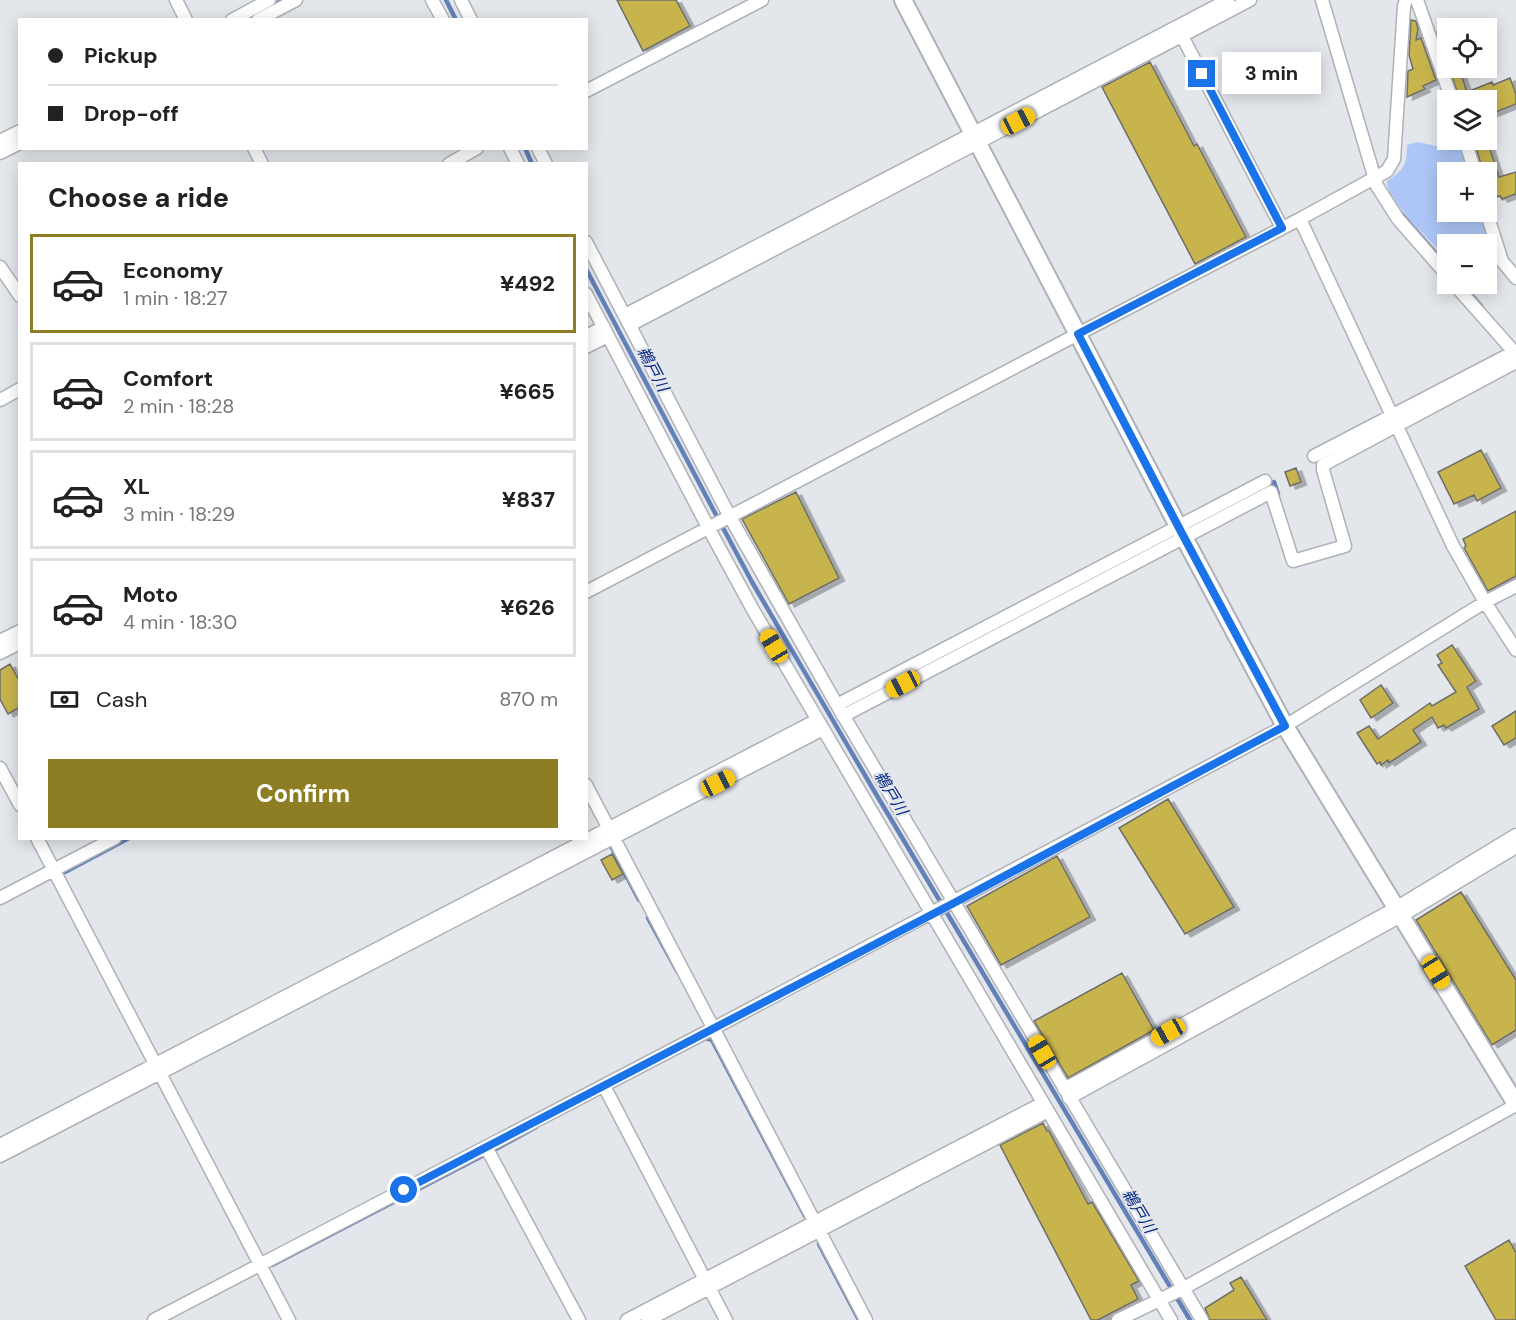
<!DOCTYPE html>
<html lang="en">
<head>
<meta charset="utf-8">
<style>
	body { margin:0; font-family:"DM Sans","Noto Sans JP",sans-serif; background:#f6f6f6; color:#222; height:100vh; display:flex; flex-direction:column; font-size:22px; white-space:nowrap }
	* { box-sizing:border-box; margin:0 }
	p { font-size:20px; color:#767676 }
	.icon { flex:none; width:33px; height:33px; fill:none; stroke:currentColor; stroke-width:2; stroke-linecap:round; stroke-linejoin:round }
	.map { position:relative; flex:1; overflow:hidden }
	.details { position:absolute; left:18px; top:162px; width:570px; height:678px; display:flex; flex-direction:column; background:#fff; border-radius:0px; box-shadow:0 3px 15px #0003 }
	.details>* { flex:none }
	.top-card { position:absolute; left:18px; top:18px; width:570px; height:132px; border-radius:0px; box-shadow:0 3px 15px #0003; display:grid; align-content:center; height:132px; padding:0 30px; background:#fff }
	.controls { position:absolute; left:1437px; top:18px; display:grid; gap:12px }
	.controls a { display:grid; place-items:center; width:60px; height:60px; border-radius:0px; background:#fff; box-shadow:0 3px 15px #0003; font-size:30px }
	.end { position:absolute; width:27px; height:27px; margin:-14px; border:8px solid #1a73e8; background:#fff; box-shadow:0 0 0 3px #fff }
	.from { border-radius:50% }
	.bubble { position:absolute; height:42px; border-radius:0px; background:#fff; box-shadow:0 3px 15px #0003; font-size:20px; font-weight:700; line-height:42px; text-align:center }
	.car { position:absolute; width:18px; height:36px; margin:-18px -9px; border-radius:8px; box-shadow:0 0 4px 2px #0007; background:linear-gradient(#f5c518 24%,#345 0 40%,#f5c518 0 76%,#345 0 86%,#f5c518 0) }
	.top-card b { display:flex; align-items:center; gap:21px; height:57px; font-size:22px }
	.top-card b+b { border-top:2px solid #e0e0e0 }
	.top-card i { width:15px; height:15px; background:#222 }
	ul { padding:0; list-style:none }
	li { display:flex; align-items:center; gap:18px; height:99px; margin:0 12px 9px; padding:0 18px; border:3px solid #e0e0e0; border-radius:0px }
	li div { flex:1 }
	li b { display:block; font-size:22px }
	li em { font-style:normal; font-weight:700 }
	li.active { border-color:#8d7d23 }
	li>.icon { width:54px; height:54px; stroke-width:1.5 }
	h2 { padding:0 30px; font-size:27px; line-height:72px }
	.pay { display:flex; align-items:center; gap:15px; height:66px; padding:0 30px; font-size:22px }
	.pay p { margin-inline-start:auto }
	.button { display:flex; gap:12px; margin-top:auto; padding:12px 30px }
	.button a { flex:1; height:69px; border-radius:0px; background:#8d7d23; color:#fff; font-size:24px; font-weight:700; line-height:69px; text-align:center }
	.map>svg:first-child { display:block }
	.green { fill:#adc6f7 }
	.lines { fill:none; stroke-linecap:round; stroke-linejoin:round }
	.stream { stroke:#6380b8; stroke-width:4.5 }
	.building { fill:#c7b44d; stroke:#6e6d68; stroke-width:1.5; filter:url(#shadow) }
	.street-casing { stroke:#aeb1b7; stroke-width:15 }
	.secondary-casing { stroke:#aeb1b7; stroke-width:20 }
	.street { stroke:#fff; stroke-width:12 }
	.secondary { stroke:#fff; stroke-width:16 }
	.route { stroke:#1a73e8; stroke-width:8 }
	.labels { text-anchor:middle; dominant-baseline:central; stroke-width:4.5; stroke-linejoin:round; paint-order:stroke }
	.water-label { font-size:16px; font-style:italic; fill:#052882; stroke:#e3e6eb }
</style>
</head>
<body>
<div class="map">
<svg width="1516" height="1320" viewBox="0 0 1516 1320">
	<defs>
		<filter id="shadow"><feDropShadow dx="5.5" dy="3" stdDeviation="0" flood-color="#0004"/></filter>
	</defs>
	<rect width="100%" height="100%" fill="#e3e6eb"/>
	<path class="green" d="M 1459,140 L 1470,172 L 1448,172 L 1448,212 L 1482,212 L 1491,244 L 1487,248 L 1486,244 L 1448,244 L 1447,259 C 1434,244 1385,199 1387,181 C 1404,170 1407,165 1407,145 L 1418,142 L 1436,146 Z"/>
	<g class="lines">
		<path class="stream" d="M 446,0 L 456,20
			M 245,20 L 283,0
			M 525,148 L 532,164
			M 1398,210 L 1440,258
			M 586,269 L 714,511 L 752,582 L 873,789 L 1190,1320
			M 1462,284 L 1481,306
			M 1266,487 L 1274,482 L 1278,494
			M 612,848 L 639,900
			M 65,872 L 129,838
			M 648,918 L 677,971
			M 702,1040 L 706,1038 L 712,1040 L 805,1216
			M 494,1150 L 536,1127
			M 819,1244 L 859,1320
			M 272,1265 L 484,1155"/>
	</g>
	<path class="building" d="M 617,0 L 676,0 L 690,26 L 643,51 Z
		M 1411,20 L 1416,21 L 1418,29 L 1416,40 L 1421,38 L 1436,80 L 1423,86 L 1425,89 L 1407,97 L 1408,71 L 1413,69 L 1409,55 Z
		M 1439,31 L 1440,34 L 1448,31 L 1448,62 L 1437,32 Z
		M 1150,62 L 1194,146 L 1197,144 L 1246,237 L 1195,264 L 1102,87 Z
		M 1449,68 L 1459,68 L 1467,92 L 1492,82 L 1493,85 L 1510,78 L 1516,94 L 1516,104 L 1486,116 L 1486,100 L 1460,100 Z
		M 1474,140 L 1487,140 L 1499,177 L 1516,172 L 1516,194 L 1502,199 L 1500,196 L 1497,197 L 1495,190 L 1486,192 L 1486,172 L 1483,172 Z
		M 1481,450 L 1501,488 L 1477,501 L 1474,495 L 1454,504 L 1438,472 Z
		M 1296,468 L 1301,482 L 1290,486 L 1285,472 Z
		M 796,492 L 839,578 L 789,604 L 742,519 Z
		M 1516,511 L 1516,576 L 1488,591 L 1464,548 L 1466,546 L 1463,539 Z
		M 1452,645 L 1476,681 L 1467,687 L 1479,709 L 1446,728 L 1444,725 L 1438,728 L 1432,717 L 1413,730 L 1421,742 L 1389,763 L 1388,760 L 1381,765 L 1380,762 L 1377,764 L 1357,733 L 1369,726 L 1378,739 L 1430,703 L 1432,706 L 1456,692 L 1438,665 L 1442,663 L 1437,655 Z
		M 10,664 L 20,682 L 20,707 L 8,714 L 0,699 L 0,670 Z
		M 1381,685 L 1393,703 L 1371,718 L 1360,700 Z
		M 1516,711 L 1516,738 L 1504,745 L 1492,726 Z
		M 1168,799 L 1234,907 L 1185,934 L 1119,828 Z
		M 612,854 L 623,874 L 612,880 L 601,860 Z
		M 1057,856 L 1090,917 L 1001,965 L 967,906 Z
		M 1461,892 L 1516,980 L 1516,1030 L 1492,1045 L 1416,920 Z
		M 1122,973 L 1154,1030 L 1068,1078 L 1034,1021 Z
		M 1043,1123 L 1047,1131 L 1049,1131 L 1088,1204 L 1092,1202 L 1139,1281 L 1131,1285 L 1138,1299 L 1098,1320 L 1091,1320 L 1000,1145 Z
		M 1509,1240 L 1516,1253 L 1516,1320 L 1496,1320 L 1465,1266 Z
		M 1241,1277 L 1267,1320 L 1210,1320 L 1205,1308 L 1234,1290 L 1230,1283 Z"/>
	<g class="lines">
		<defs>
			<path id="street" d="M 176,0 L 186,20
				M 432,0 L 443,20
				M 461,0 L 471,20
				M 1322,0 L 1377,186 L 1398,219 L 1448,276
				M 1417,0 L 1452,100
				M 232,20 L 269,0
				M 258,20 L 296,0
				M 1182,36 L 1282,228
				M 586,91 L 762,0
				M 1465,140 L 1475,172
				M 0,141 L 20,131
				M 254,148 L 262,164
				M 510,148 L 518,164
				M 538,148 L 546,164
				M 0,153 L 20,143
				M 449,164 L 477,148
				M 1486,211 L 1502,261 L 1516,278
				M 1300,219 L 1453,546 L 1485,602 L 1516,650
				M 586,242 L 730,517 L 837,705 L 1202,1320
				M 0,267 L 20,296
				M 1454,284 L 1516,354
				M 586,294 L 709,529 L 753,610 L 1171,1320
				M 625,315 L 1228,0
				M 630,325 L 1250,0
				M 586,336 L 604,327
				M 586,347 L 608,336
				M 0,400 L 20,389
				M 1314,456 L 1514,352
				M 586,592 L 1078,334 L 1300,219 L 1387,171 L 1394,159 L 1404,6 L 1406,0
				M 0,641 L 20,631
				M 0,653 L 20,643
				M 837,705 L 1265,481
				M 843,716 L 1271,492 L 1293,561 L 1345,546 L 1323,470 L 1323,465 L 1516,362
				M 0,768 L 20,805
				M 586,785 L 866,1320
				M 37,838 L 289,1320
				M 0,898 L 115,838
				M 604,1086 L 726,1320
				M 1064,1089 L 1396,908 L 1516,835
				M 1069,1098 L 1401,916 L 1516,847
				M 0,1145 L 817,720
				M 486,1147 L 579,1320
				M 0,1156 L 823,729
				M 154,1320 L 714,1028 L 1285,726 L 1485,602 L 1516,586
				M 627,1320 L 1043,1103
				M 648,1320 L 1048,1111
				M 1118,1320 L 1182,1289 L 1516,1105"/>
			<path id="secondary" d="M 903,0 L 1178,526 L 1285,726 L 1516,1104"/>
		</defs>
		<use href="#street" class="street-casing"/>
		<use href="#secondary" class="secondary-casing"/>
		<use href="#street" class="street"/>
		<use href="#secondary" class="secondary"/>
	</g>
	<g class="lines">
		<path class="route" d="M 404,1190 L 954,903 L 1285,726 L 1178,526 L 1078,334 L 1282,228 L 1202,74"/>
	</g>
	<g class="labels">
		<g class="water-label">
			<text transform="translate(653 369) rotate(62)">鵜戸川</text>
			<text transform="translate(891 793) rotate(59)">鵜戸川</text>
			<text transform="translate(1139 1211) rotate(59)">鵜戸川</text>
		</g>
	</g>
</svg>
<div class="controls">
<a><svg class="icon" aria-label="locate" viewBox="0 0 24 24"><circle cx="12" cy="12" r="6"/><path d="M12 2v4M12 18v4M2 12h4M18 12h4"/></svg></a>
<a><svg class="icon" aria-label="layers" viewBox="0 0 24 24"><path d="M12 4l9 5-9 5-9-5zM3 14l9 5 9-5"/></svg></a>
<a>+</a>
<a>−</a>
</div>
<i class="end from" style="left:404px;top:1190px"></i>
<i class="end" style="left:1202px;top:74px"></i>
<div class="bubble" style="left:1222px;top:52px;width:99px">3 min</div>
<i class="car" style="left:1018px;top:121px;rotate:62deg"></i>
<i class="car" style="left:774px;top:646px;rotate:329deg"></i>
<i class="car" style="left:903px;top:684px;rotate:242deg"></i>
<i class="car" style="left:718px;top:783px;rotate:63deg"></i>
<i class="car" style="left:1436px;top:972px;rotate:148deg"></i>
<i class="car" style="left:1168px;top:1032px;rotate:241deg"></i>
<i class="car" style="left:1042px;top:1052px;rotate:330deg"></i>
<div class="top-card">
<b><i class="from"></i>Pickup</b>
<b><i></i>Drop-off</b>
</div>
<section class="details">
<h2>Choose a ride</h2>
<ul>
<li class="active"><svg class="icon" aria-label="car" viewBox="0 0 24 24"><path d="M5 17H2v-5l4-1 3-4h7l3 4 3 1v5h-3M9 17h6M6 11h13"/><circle cx="7" cy="17" r="2"/><circle cx="17" cy="17" r="2"/></svg><div><b>Economy</b><p>1 min · 18:27</p></div><em>¥492</em></li>
<li><svg class="icon" aria-label="car" viewBox="0 0 24 24"><path d="M5 17H2v-5l4-1 3-4h7l3 4 3 1v5h-3M9 17h6M6 11h13"/><circle cx="7" cy="17" r="2"/><circle cx="17" cy="17" r="2"/></svg><div><b>Comfort</b><p>2 min · 18:28</p></div><em>¥665</em></li>
<li><svg class="icon" aria-label="car" viewBox="0 0 24 24"><path d="M5 17H2v-5l4-1 3-4h7l3 4 3 1v5h-3M9 17h6M6 11h13"/><circle cx="7" cy="17" r="2"/><circle cx="17" cy="17" r="2"/></svg><div><b>XL</b><p>3 min · 18:29</p></div><em>¥837</em></li>
<li><svg class="icon" aria-label="car" viewBox="0 0 24 24"><path d="M5 17H2v-5l4-1 3-4h7l3 4 3 1v5h-3M9 17h6M6 11h13"/><circle cx="7" cy="17" r="2"/><circle cx="17" cy="17" r="2"/></svg><div><b>Moto</b><p>4 min · 18:30</p></div><em>¥626</em></li>
</ul>
<div class="pay"><svg class="icon" aria-label="cash" viewBox="0 0 24 24"><path d="M3 7h18v10H3z"/><circle cx="12" cy="12" r="2"/></svg>Cash<p>870 m</p></div>
<div class="button"><a>Confirm</a></div>
</section>
</div>
</body>
</html>
